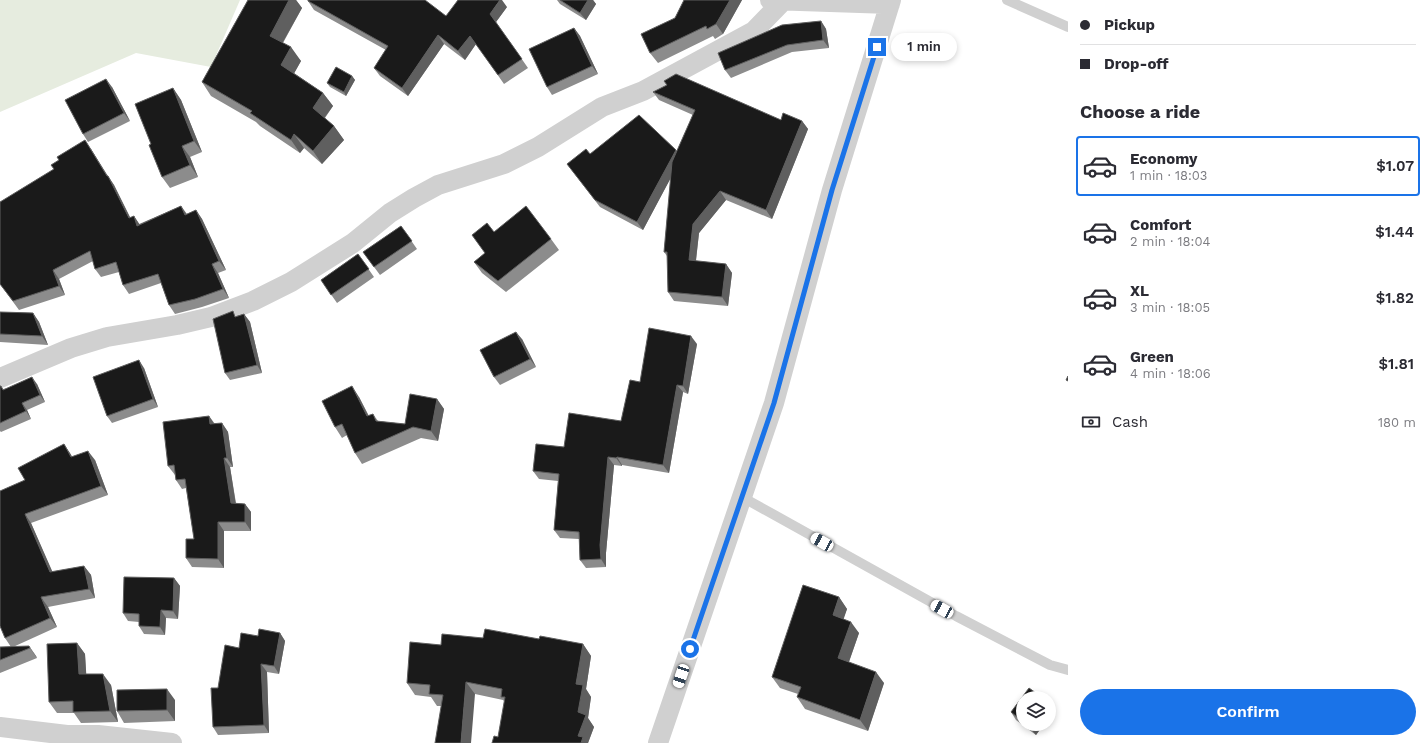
<!DOCTYPE html>
<html lang="en">
<head>
<meta charset="utf-8">
<style>
	body { margin:0; font-family:"Work Sans",sans-serif; background:#f2f2f3; color:#2b2b33; height:100vh; display:flex; flex-direction:column; font-size:15px; white-space:nowrap }
	* { box-sizing:border-box; margin:0 }
	p { font-size:13px; color:#7c7c81 }
	.icon { flex:none; width:22px; height:22px; fill:none; stroke:currentColor; stroke-width:2; stroke-linecap:round; stroke-linejoin:round }
	.map { position:relative; flex:1; overflow:hidden }
	.side { display:flex; flex-direction:column; background:#fff; width:360px }
	.side>* { flex:none }
	.banner { display:grid; align-content:center; height:88px; padding:0 12px; background:#fff }
	.fabs { position:absolute; left:1016px; top:691px; display:grid; gap:8px }
	.fabs a { display:grid; place-items:center; width:40px; height:40px; border-radius:50%; background:#fff; box-shadow:0 2px 6px #0003; font-size:20px }
	.end { position:absolute; width:18px; height:18px; margin:-9px; border:5px solid #1a73e8; background:#fff; box-shadow:0 0 0 2px #fff }
	.from { border-radius:50% }
	.bubble { position:absolute; height:28px; border-radius:14px; background:#fff; box-shadow:0 2px 6px #0003; font-size:13px; font-weight:600; line-height:28px; text-align:center }
	.car { position:absolute; width:12px; height:24px; margin:-12px -6px; border-radius:5px; box-shadow:0 0 3px 1px #0007; background:linear-gradient(#fff 24%,#345 0 40%,#fff 0 76%,#345 0 86%,#fff 0) }
	.banner b { display:flex; align-items:center; gap:14px; height:38px; font-size:15px }
	.banner b+b { border-top:1px solid #e1e1e2 }
	.banner i { width:10px; height:10px; background:#2b2b33 }
	ul { padding:0; list-style:none }
	li { display:flex; align-items:center; gap:12px; height:60px; margin:0 8px 6px; padding:0 4px; border:2px solid transparent; border-radius:4px }
	li div { flex:1 }
	li b { display:block; font-size:15px }
	li em { font-style:normal; font-weight:600 }
	li.on { border-color:#1a73e8 }
	li>.icon { width:36px; height:36px; stroke-width:1.5 }
	h2 { padding:0 12px; font-size:18px; line-height:48px }
	.pay { display:flex; align-items:center; gap:10px; height:44px; padding:0 12px; font-size:15px }
	.pay p { margin-inline-start:auto }
	.button { display:flex; gap:8px; margin-top:auto; padding:8px 12px }
	.button a { flex:1; height:46px; border-radius:24px; background:#1a73e8; color:#fff; font-size:16px; font-weight:600; line-height:46px; text-align:center }
	main { display:flex; flex:1; min-height:0 }
	.map>svg:first-child { display:block }
	.green { fill:#e6ecdf }
	.lines { fill:none; stroke-linecap:round; stroke-linejoin:round }
	.lane { stroke:#d0d0d0; stroke-width:10 }
	.street { stroke:#d0d0d0; stroke-width:20 }
	.wall { fill:#8c8c8c }
	.shaded-wall { fill:#5f5f5f }
	.building { fill:#1a1a1a; stroke:#5f5f5f }
	.route { stroke:#1a73e8; stroke-width:5 }
</style>
</head>
<body>
<main>
<div class="map">
<svg width="1068" height="743" viewBox="0 0 1068 743">
	<rect width="100%" height="100%" fill="#fff"/>
	<path class="green" d="M 0,0 L 240,0 L 211,67 L 136,53 L 0,112 Z"/>
	<g class="lines">
		<path class="lane" d="M 1007,0 L 1068,27
			M 742,497 L 956,616 L 1050,665 L 1068,670"/>
		<path class="street" d="M 770,0 L 890,4
			M 0,378 L 71,348 L 107,337 L 177,325 L 211,317 L 253,301 L 291,282 L 353,243 L 390,213 L 414,198 L 438,185 L 504,164 L 538,147 L 602,107 L 643,91 L 754,31 L 783,1
			M 0,727 L 67,735 L 98,735 L 172,743
			M 658,743 L 774,403 L 832,190 L 891,0"/>
	</g>
	<path class="wall" d="M 248,0 L 296,0 L 302,8 L 283,43 L 301,61 L 294,73 L 323,93 L 333,106 L 325,118 L 334,126 L 344,140 L 322,164 L 304,148 L 300,153 L 260,126 L 256,122 L 211,96 L 202,82 Z
		M 557,0 L 593,0 L 596,4 L 586,20 L 560,4 Z
		M 684,0 L 742,0 L 723,34 L 715,39 L 713,36 L 658,63 L 650,53 L 675,18 Z
		M 308,1 L 446,16 L 507,7 L 496,22 L 528,68 L 504,84 L 476,44 L 465,60 L 444,44 L 408,96 L 380,76 L 374,68 L 386,50 L 314,10 Z
		M 821,21 L 826,29 L 829,48 L 792,52 L 731,78 L 725,70 Z
		M 574,28 L 580,36 L 598,74 L 552,95 L 547,87 Z
		M 352,76 L 355,80 L 346,96 L 330,87 L 327,83 Z
		M 112,87 L 130,121 L 88,142 L 83,134 Z
		M 173,88 L 181,100 L 202,152 L 190,157 L 198,177 L 170,188 L 162,177 Z
		M 653,92 L 781,120 L 802,121 L 808,129 L 772,219 L 726,200 L 699,233 L 696,261 L 726,264 L 732,273 L 728,306 L 674,301 L 668,292 L 667,256 L 664,252 L 671,177 L 643,230 L 600,207 L 567,164 L 590,154 L 676,150 L 677,151 L 693,115 L 659,100 Z
		M 91,149 L 108,176 L 114,185 L 130,218 L 134,216 L 139,224 L 181,206 L 187,214 L 196,210 L 202,219 L 226,270 L 218,273 L 229,298 L 202,307 L 175,314 L 169,305 L 161,283 L 129,294 L 123,285 L 119,272 L 101,277 L 95,269 L 93,261 L 59,279 L 65,295 L 19,310 L 0,284 Z
		M 401,226 L 417,249 L 380,275 L 363,252 Z
		M 494,232 L 551,239 L 559,250 L 506,292 L 482,273 L 474,262 L 485,253 Z
		M 358,254 L 374,277 L 337,303 L 321,280 Z
		M 0,312 L 33,313 L 39,322 L 48,345 L 0,342 Z
		M 244,314 L 250,322 L 262,373 L 230,380 L 225,373 L 236,316 Z
		M 522,339 L 536,367 L 500,385 L 494,377 Z
		M 697,344 L 688,394 L 683,392 L 669,473 L 622,465 L 622,466 L 614,465 L 606,553 L 606,567 L 586,568 L 580,560 L 579,539 L 560,538 L 554,530 L 558,481 L 539,479 L 533,471 L 564,447 L 621,421 L 640,382 Z
		M 144,368 L 158,407 L 112,423 L 107,416 Z
		M 37,384 L 45,402 L 27,410 L 31,419 L 1,432 L 0,431 L 0,386 L 3,389 Z
		M 359,397 L 369,416 L 373,414 L 378,421 L 405,424 L 437,399 L 444,409 L 438,441 L 421,438 L 362,464 L 355,453 L 347,435 L 342,438 L 335,427 Z
		M 209,416 L 215,424 L 222,423 L 228,432 L 233,467 L 230,467 L 236,503 L 245,504 L 251,512 L 251,531 L 224,531 L 224,568 L 192,567 L 186,558 L 194,539 L 186,488 L 182,489 L 176,480 L 175,474 L 175,475 L 168,466 Z
		M 64,444 L 72,457 L 95,460 L 108,495 L 31,523 L 52,572 L 84,566 L 91,575 L 95,598 L 48,607 L 57,627 L 13,647 L 29,646 L 36,656 L 37,658 L 0,673 L 0,647 L 11,647 L 5,638 L 25,480 Z
		M 174,578 L 180,586 L 178,619 L 166,618 L 165,635 L 144,634 L 139,626 L 139,622 L 128,621 L 123,613 Z
		M 839,597 L 847,609 L 843,619 L 859,633 L 849,662 L 884,683 L 868,731 L 805,709 L 797,697 L 798,694 L 780,688 L 772,677 Z
		M 280,633 L 285,641 L 279,674 L 267,672 L 269,733 L 218,735 L 213,727 L 218,688 L 239,648 L 258,636 Z
		M 483,638 L 539,639 L 583,644 L 591,656 L 586,689 L 591,697 L 588,718 L 594,727 L 588,743 L 492,743 L 498,737 L 505,702 L 503,700 L 475,694 L 442,706 L 437,706 L 431,697 L 415,695 L 407,683 L 441,645 Z
		M 77,643 L 85,654 L 86,674 L 111,685 L 118,722 L 81,723 L 74,713 L 57,713 L 49,702 Z
		M 1023,698 L 1023,724 L 1044,724 L 1036,735 L 1016,720 L 1011,712 Z
		M 175,700 L 175,721 L 124,723 L 117,711 Z"/>
	<path class="shaded-wall" d="M 289,0 L 296,0 L 302,8 L 279,49 L 270,36 Z
		M 500,0 L 502,0 L 507,7 L 496,22 L 490,14 Z
		M 588,0 L 593,0 L 596,4 L 586,20 L 580,13 Z
		M 730,0 L 742,0 L 723,34 L 716,24 Z
		M 821,21 L 826,29 L 829,48 L 823,40 Z
		M 574,28 L 580,36 L 598,74 L 592,66 Z
		M 438,35 L 444,44 L 408,96 L 402,88 Z
		M 470,36 L 476,44 L 465,60 L 458,51 Z
		M 291,47 L 301,61 L 291,79 L 281,65 Z
		M 352,76 L 355,80 L 346,96 L 344,92 Z
		M 106,79 L 112,87 L 130,121 L 124,113 Z
		M 173,88 L 181,100 L 202,152 L 194,141 Z
		M 323,93 L 333,106 L 322,121 L 313,108 Z
		M 802,121 L 808,129 L 772,219 L 766,210 Z
		M 334,126 L 344,140 L 322,164 L 313,151 Z
		M 294,134 L 304,148 L 300,153 L 291,140 Z
		M 85,140 L 91,149 L 111,182 L 108,176 L 114,185 L 135,227 L 129,218 L 107,176 Z
		M 182,146 L 190,157 L 198,177 L 190,165 Z
		M 676,150 L 682,157 L 643,230 L 637,222 Z
		M 720,191 L 726,200 L 699,233 L 695,268 L 689,260 L 693,224 Z
		M 181,206 L 187,215 L 185,215 Z
		M 196,210 L 202,219 L 226,270 L 219,261 Z
		M 134,216 L 140,225 L 137,226 Z
		M 212,264 L 218,273 L 229,298 L 223,289 Z
		M 726,264 L 732,273 L 728,306 L 722,297 Z
		M 53,270 L 59,279 L 65,295 L 59,286 Z
		M 33,313 L 39,322 L 48,345 L 42,336 Z
		M 244,314 L 250,322 L 262,373 L 257,365 Z
		M 516,332 L 522,339 L 536,367 L 530,359 Z
		M 691,336 L 697,344 L 688,394 L 683,386 Z
		M 139,360 L 144,368 L 158,407 L 153,399 Z
		M 32,377 L 37,384 L 45,402 L 40,395 Z
		M 677,385 L 683,392 L 669,473 L 663,465 Z
		M 352,386 L 359,397 L 374,427 L 367,416 Z
		M 437,399 L 444,409 L 438,441 L 431,431 Z
		M 22,403 L 27,410 L 31,419 L 26,411 Z
		M 209,416 L 215,425 L 210,424 Z
		M 222,423 L 228,432 L 233,467 L 227,458 Z
		M 64,444 L 70,453 L 78,467 L 71,457 Z
		M 88,451 L 95,460 L 108,495 L 101,486 Z
		M 608,457 L 614,465 L 606,553 L 606,567 L 601,559 L 600,545 Z
		M 617,457 L 622,465 L 622,466 L 616,458 Z
		M 224,458 L 230,467 L 237,512 L 231,503 Z
		M 245,504 L 251,512 L 251,531 L 245,522 Z
		M 25,514 L 31,523 L 57,582 L 50,572 Z
		M 218,522 L 224,531 L 224,568 L 218,559 Z
		M 84,566 L 91,575 L 95,598 L 89,589 Z
		M 174,578 L 180,586 L 178,619 L 173,611 Z
		M 41,597 L 48,607 L 57,627 L 50,618 Z
		M 839,597 L 847,609 L 841,627 L 833,615 Z
		M 161,610 L 166,618 L 165,635 L 160,627 Z
		M 851,622 L 859,633 L 846,670 L 838,658 Z
		M 280,633 L 285,641 L 279,674 L 274,666 Z
		M 77,643 L 85,654 L 87,686 L 79,674 Z
		M 583,644 L 591,656 L 586,689 L 591,697 L 588,718 L 594,727 L 588,743 L 581,743 L 578,736 L 578,712 L 576,684 Z
		M 29,646 L 36,656 L 37,658 L 30,648 Z
		M 261,664 L 267,672 L 269,733 L 264,725 Z
		M 876,672 L 884,683 L 868,731 L 860,720 Z
		M 103,674 L 111,685 L 118,722 L 110,711 Z
		M 466,682 L 475,694 L 471,743 L 461,743 Z
		M 167,689 L 175,700 L 175,721 L 167,710 Z
		M 1049,703 L 1055,711 L 1049,718 Z
		M 1033,724 L 1044,724 L 1036,735 L 1030,728 Z"/>
	<path class="building" d="M 248,0 L 289,0 L 270,36 L 291,47 L 281,65 L 323,93 L 313,108 L 334,126 L 313,151 L 294,134 L 291,140 L 250,113 L 252,111 L 202,82 Z
		M 308,0 L 425,0 L 446,16 L 458,0 L 500,0 L 490,14 L 522,59 L 498,75 L 470,36 L 458,51 L 438,35 L 402,88 L 374,68 L 388,46 L 308,1 Z
		M 560,0 L 588,0 L 580,13 Z
		M 684,0 L 730,0 L 716,24 L 707,29 L 706,26 L 650,53 L 641,34 L 675,18 Z
		M 821,21 L 823,40 L 787,45 L 725,70 L 718,53 L 782,25 Z
		M 574,28 L 592,66 L 547,87 L 529,49 Z
		M 336,67 L 352,76 L 344,92 L 327,83 Z
		M 676,74 L 781,120 L 783,113 L 802,121 L 766,210 L 720,191 L 693,224 L 689,260 L 726,264 L 722,297 L 668,292 L 667,252 L 664,252 L 672,162 L 695,110 L 653,92 L 667,85 L 664,81 Z
		M 106,79 L 124,113 L 83,134 L 65,100 Z
		M 173,88 L 194,141 L 182,146 L 190,165 L 162,177 L 149,145 L 151,144 L 135,104 Z
		M 639,115 L 676,150 L 637,222 L 595,200 L 567,164 L 586,149 L 590,154 Z
		M 85,140 L 107,176 L 108,176 L 129,218 L 134,216 L 137,226 L 181,206 L 185,215 L 196,210 L 219,261 L 212,264 L 223,289 L 195,299 L 169,305 L 158,274 L 123,285 L 116,262 L 95,269 L 90,251 L 53,270 L 59,286 L 13,301 L 0,284 L 0,202 L 54,169 L 51,165 L 59,160 L 57,157 Z
		M 526,206 L 551,239 L 498,281 L 474,262 L 485,253 L 472,235 L 487,223 L 494,232 Z
		M 401,226 L 412,241 L 374,267 L 363,252 Z
		M 358,254 L 369,269 L 331,295 L 321,280 Z
		M 233,311 L 235,317 L 244,314 L 257,365 L 225,373 L 213,319 Z
		M 0,312 L 33,313 L 42,336 L 0,334 Z
		M 649,328 L 691,336 L 683,386 L 677,385 L 663,465 L 617,457 L 616,458 L 608,457 L 600,545 L 601,559 L 580,560 L 579,532 L 554,530 L 559,474 L 533,471 L 536,444 L 564,447 L 569,413 L 621,421 L 630,380 L 640,382 Z
		M 516,332 L 530,359 L 494,377 L 480,350 Z
		M 139,360 L 153,399 L 107,416 L 93,377 Z
		M 1068,376 L 1068,381 L 1066,380 Z
		M 32,377 L 40,395 L 22,403 L 26,411 L 0,423 L 0,386 L 1,386 L 3,390 Z
		M 352,386 L 367,416 L 373,414 L 376,421 L 405,424 L 410,394 L 437,399 L 431,431 L 413,427 L 355,453 L 342,424 L 335,427 L 322,401 Z
		M 209,416 L 210,424 L 222,423 L 227,458 L 224,458 L 231,503 L 245,504 L 245,522 L 218,522 L 218,559 L 186,558 L 186,539 L 194,539 L 185,479 L 176,480 L 174,465 L 168,466 L 163,422 Z
		M 64,444 L 71,457 L 88,451 L 101,486 L 25,514 L 50,572 L 84,566 L 89,589 L 41,597 L 50,618 L 5,638 L 0,626 L 0,491 L 25,480 L 18,468 Z
		M 124,577 L 174,578 L 173,611 L 161,610 L 160,627 L 139,626 L 139,614 L 123,613 Z
		M 803,585 L 839,597 L 833,615 L 851,622 L 838,658 L 876,672 L 860,720 L 797,697 L 801,687 L 772,677 Z
		M 259,629 L 280,633 L 274,666 L 261,664 L 264,725 L 213,727 L 211,688 L 218,688 L 225,645 L 239,648 L 241,633 L 258,636 Z
		M 485,629 L 539,639 L 540,636 L 583,644 L 576,684 L 583,685 L 578,712 L 586,715 L 578,736 L 583,737 L 581,743 L 492,743 L 494,736 L 498,737 L 505,697 L 501,697 L 502,689 L 466,682 L 461,743 L 435,743 L 443,695 L 429,694 L 430,685 L 407,683 L 410,642 L 441,645 L 442,634 L 483,638 Z
		M 77,643 L 79,674 L 103,674 L 110,711 L 73,712 L 73,701 L 49,702 L 47,644 Z
		M 29,646 L 30,648 L 0,660 L 0,647 Z
		M 1029,688 L 1043,698 L 1023,698 L 1023,722 L 1011,712 Z
		M 167,689 L 167,710 L 117,711 L 117,690 Z
		M 1026,724 L 1033,724 L 1030,728 Z"/>
	<g class="lines">
		<path class="route" d="M 690,649 L 774,403 L 832,190 L 877,47"/>
	</g>
</svg>
<div class="fabs">
<a><svg class="icon" aria-label="layers" viewBox="0 0 24 24"><path d="M12 4l9 5-9 5-9-5zM3 14l9 5 9-5"/></svg></a>
</div>
<i class="end from" style="left:690px;top:649px"></i>
<i class="end" style="left:877px;top:47px"></i>
<div class="bubble" style="left:891px;top:33px;width:66px">1 min</div>
<i class="car" style="left:822px;top:542px;rotate:299deg"></i>
<i class="car" style="left:942px;top:609px;rotate:299deg"></i>
<i class="car" style="left:681px;top:676px;rotate:199deg"></i>
</div>
<section class="side">
<div class="banner">
<b><i class="from"></i>Pickup</b>
<b><i></i>Drop-off</b>
</div>
<h2>Choose a ride</h2>
<ul>
<li class="on"><svg class="icon" aria-label="car" viewBox="0 0 24 24"><path d="M5 17H2v-5l4-1 3-4h7l3 4 3 1v5h-3M9 17h6M6 11h13"/><circle cx="7" cy="17" r="2"/><circle cx="17" cy="17" r="2"/></svg><div><b>Economy</b><p>1 min · 18:03</p></div><em>$1.07</em></li>
<li><svg class="icon" aria-label="car" viewBox="0 0 24 24"><path d="M5 17H2v-5l4-1 3-4h7l3 4 3 1v5h-3M9 17h6M6 11h13"/><circle cx="7" cy="17" r="2"/><circle cx="17" cy="17" r="2"/></svg><div><b>Comfort</b><p>2 min · 18:04</p></div><em>$1.44</em></li>
<li><svg class="icon" aria-label="car" viewBox="0 0 24 24"><path d="M5 17H2v-5l4-1 3-4h7l3 4 3 1v5h-3M9 17h6M6 11h13"/><circle cx="7" cy="17" r="2"/><circle cx="17" cy="17" r="2"/></svg><div><b>XL</b><p>3 min · 18:05</p></div><em>$1.82</em></li>
<li><svg class="icon" aria-label="car" viewBox="0 0 24 24"><path d="M5 17H2v-5l4-1 3-4h7l3 4 3 1v5h-3M9 17h6M6 11h13"/><circle cx="7" cy="17" r="2"/><circle cx="17" cy="17" r="2"/></svg><div><b>Green</b><p>4 min · 18:06</p></div><em>$1.81</em></li>
</ul>
<div class="pay"><svg class="icon" aria-label="cash" viewBox="0 0 24 24"><path d="M3 7h18v10H3z"/><circle cx="12" cy="12" r="2"/></svg>Cash<p>180 m</p></div>
<div class="button"><a>Confirm</a></div>
</section>
</main>
</body>
</html>
